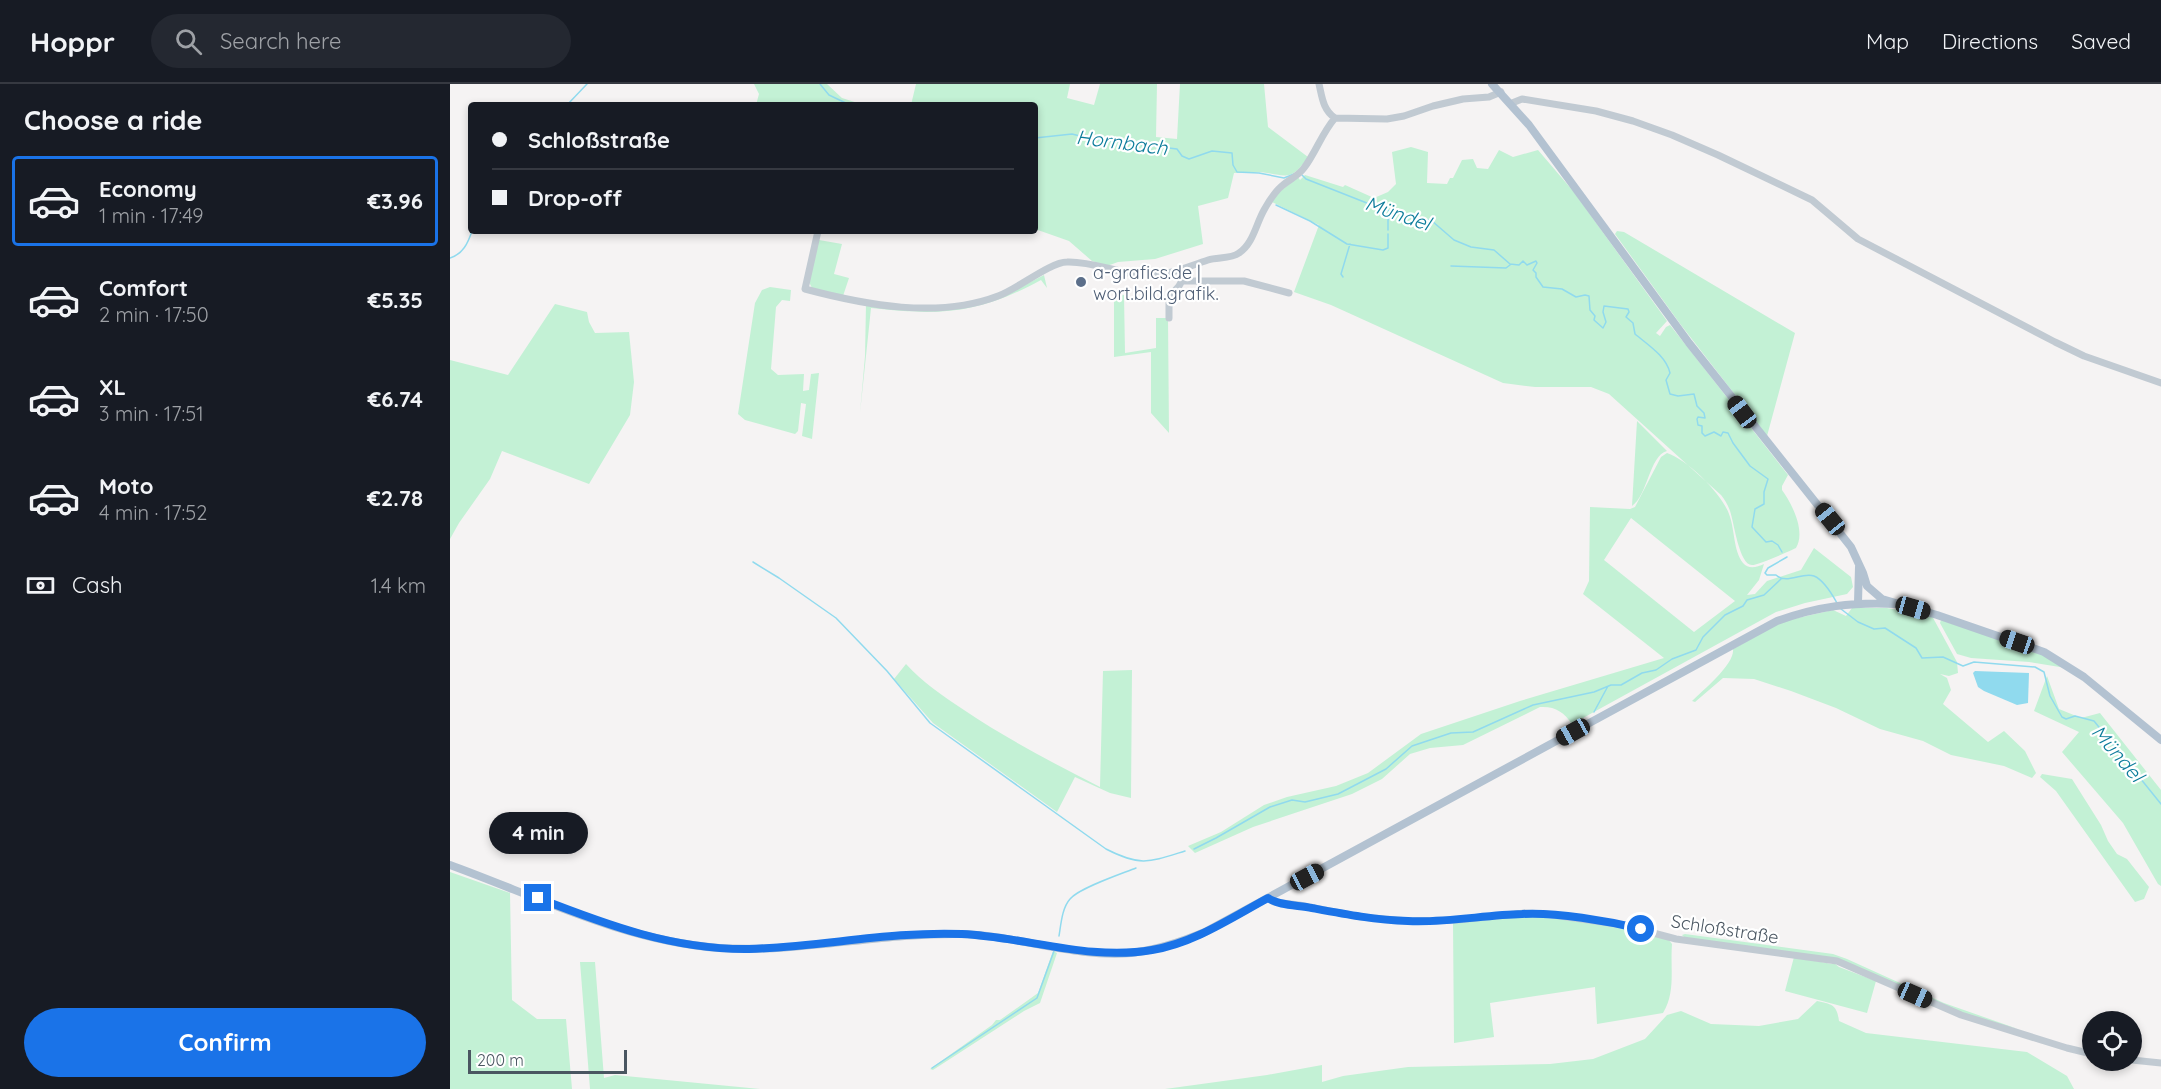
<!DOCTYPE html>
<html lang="en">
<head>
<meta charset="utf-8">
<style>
	body { margin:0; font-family:Quicksand,sans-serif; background:#242831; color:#f1f3f6; height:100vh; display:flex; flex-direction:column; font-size:22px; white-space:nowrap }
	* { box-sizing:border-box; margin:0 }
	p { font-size:20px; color:#9ea1a6 }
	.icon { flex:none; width:33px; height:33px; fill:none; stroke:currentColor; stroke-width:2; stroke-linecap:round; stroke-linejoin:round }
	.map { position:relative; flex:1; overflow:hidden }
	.sheet { display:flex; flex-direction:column; background:#171b24; width:450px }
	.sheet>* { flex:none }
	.banner { position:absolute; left:18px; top:18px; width:570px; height:132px; border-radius:6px; box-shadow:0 3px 9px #0003; display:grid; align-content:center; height:132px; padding:0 24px; background:#171b24 }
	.buttons { position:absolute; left:1632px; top:927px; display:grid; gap:12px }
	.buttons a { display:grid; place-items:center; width:60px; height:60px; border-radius:50%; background:#171b24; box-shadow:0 3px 9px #0003; font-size:30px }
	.scale { position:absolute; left:18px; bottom:15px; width:159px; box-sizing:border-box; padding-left:6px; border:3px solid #4a5661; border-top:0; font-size:16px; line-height:21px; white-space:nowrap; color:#4a5661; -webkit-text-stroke:4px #fff; paint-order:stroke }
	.end { position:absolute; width:27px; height:27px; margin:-14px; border:8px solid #1a73e8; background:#fff; box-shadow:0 0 0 3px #fff }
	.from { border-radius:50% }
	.bubble { position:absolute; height:42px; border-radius:21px; background:#171b24; box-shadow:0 3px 9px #0003; font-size:20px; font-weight:700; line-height:42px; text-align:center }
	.car { position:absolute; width:18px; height:36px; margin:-18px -9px; border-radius:8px; box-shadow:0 0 4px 2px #0007; background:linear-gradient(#222 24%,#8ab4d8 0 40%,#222 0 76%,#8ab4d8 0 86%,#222 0) }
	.banner b { display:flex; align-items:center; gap:21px; height:57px; font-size:22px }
	.banner b+b { border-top:2px solid #363941 }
	.banner i { width:15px; height:15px; background:#f1f3f6 }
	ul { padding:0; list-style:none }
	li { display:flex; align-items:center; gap:18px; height:90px; margin:0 12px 9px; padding:0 12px; border:3px solid transparent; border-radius:6px }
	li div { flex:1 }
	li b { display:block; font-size:22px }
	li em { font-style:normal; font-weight:700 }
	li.selected { border-color:#1a73e8 }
	li>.icon { width:54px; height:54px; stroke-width:1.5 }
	h2 { padding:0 24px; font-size:27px; line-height:72px }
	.pay { display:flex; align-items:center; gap:15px; height:66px; padding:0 24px; font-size:22px }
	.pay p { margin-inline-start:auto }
	.action { display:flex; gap:12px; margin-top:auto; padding:12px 24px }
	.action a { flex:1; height:69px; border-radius:36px; background:#1a73e8; color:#fff; font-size:24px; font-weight:700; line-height:69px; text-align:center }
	header { display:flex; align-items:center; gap:36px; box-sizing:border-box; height:84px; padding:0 30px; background:#171b24; border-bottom:2px solid #363941 }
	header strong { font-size:28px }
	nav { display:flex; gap:33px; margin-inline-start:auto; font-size:21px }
	.search { width:420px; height:54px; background:#242831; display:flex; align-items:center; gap:15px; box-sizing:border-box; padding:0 21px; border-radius:33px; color:#9ea1a6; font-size:22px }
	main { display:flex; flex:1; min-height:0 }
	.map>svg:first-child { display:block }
	.green { fill:#c3f1d5; fill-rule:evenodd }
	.water { fill:#90daee }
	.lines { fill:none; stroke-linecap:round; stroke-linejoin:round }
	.stream { stroke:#90daee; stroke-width:1.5 }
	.minor { stroke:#c1cad2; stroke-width:7 }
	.major { stroke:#b3c2d1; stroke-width:8 }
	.route { stroke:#1a73e8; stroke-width:8 }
	.service-dot { fill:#5c6f8a; stroke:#fff; stroke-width:2 }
	.labels { text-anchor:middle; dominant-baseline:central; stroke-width:4.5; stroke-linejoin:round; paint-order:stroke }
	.service-label { font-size:18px; fill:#4e5e75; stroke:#fff; text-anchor:start }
	.street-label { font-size:18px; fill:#4a5661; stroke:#fff }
	.water-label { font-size:20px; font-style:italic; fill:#0c7c9b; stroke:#fff }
</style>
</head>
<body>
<header>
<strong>Hoppr</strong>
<div class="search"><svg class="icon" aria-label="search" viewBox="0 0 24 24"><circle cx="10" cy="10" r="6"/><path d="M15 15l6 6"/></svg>Search here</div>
<nav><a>Map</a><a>Directions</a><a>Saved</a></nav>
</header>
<main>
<section class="sheet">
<h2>Choose a ride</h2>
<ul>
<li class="selected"><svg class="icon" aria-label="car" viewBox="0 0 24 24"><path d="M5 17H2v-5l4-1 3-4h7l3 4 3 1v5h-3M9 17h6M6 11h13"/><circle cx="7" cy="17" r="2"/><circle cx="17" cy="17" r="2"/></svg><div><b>Economy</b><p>1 min · 17:49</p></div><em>€3.96</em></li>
<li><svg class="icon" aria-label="car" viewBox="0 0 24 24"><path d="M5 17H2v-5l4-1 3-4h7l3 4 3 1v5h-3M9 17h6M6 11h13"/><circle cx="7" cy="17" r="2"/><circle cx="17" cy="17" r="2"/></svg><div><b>Comfort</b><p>2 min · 17:50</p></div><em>€5.35</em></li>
<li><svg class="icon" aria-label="car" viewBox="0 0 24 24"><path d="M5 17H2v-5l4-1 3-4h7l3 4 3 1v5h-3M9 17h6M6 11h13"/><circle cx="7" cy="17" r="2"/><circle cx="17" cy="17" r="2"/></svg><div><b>XL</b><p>3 min · 17:51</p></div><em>€6.74</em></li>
<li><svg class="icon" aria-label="car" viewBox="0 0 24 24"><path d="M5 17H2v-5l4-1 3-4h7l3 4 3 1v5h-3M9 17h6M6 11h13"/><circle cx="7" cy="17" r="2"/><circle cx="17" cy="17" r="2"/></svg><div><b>Moto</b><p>4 min · 17:52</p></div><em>€2.78</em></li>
</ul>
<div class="pay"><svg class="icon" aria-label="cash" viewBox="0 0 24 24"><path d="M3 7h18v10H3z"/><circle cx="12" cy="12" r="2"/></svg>Cash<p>1.4 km</p></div>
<div class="action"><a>Confirm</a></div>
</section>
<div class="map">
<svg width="1711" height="1005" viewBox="0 0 1711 1005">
	<rect width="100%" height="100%" fill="#f5f3f3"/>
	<path class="green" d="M 304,0 L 377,0 L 392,14 L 414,21 L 306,21 L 309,10 Z
		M 466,0 L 620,0 L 617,14 L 644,21 L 650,0 L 707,0 L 706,53 L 727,55 L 730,0 L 814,0 L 818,43 L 858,73 C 840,100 835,90 808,88 C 800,88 792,89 784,89 L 778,114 L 748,122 L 753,160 L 705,175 L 668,178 L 657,182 L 642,177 L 619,157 L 585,145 L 585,21 L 461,21 Z
		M 961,63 L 978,68 L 977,99 L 997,100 L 1000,94 L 1003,94 L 1012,76 L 1023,75 L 1027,84 L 1038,85 L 1049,66 L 1063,73 L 1088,66 L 1123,107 L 1217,237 L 1206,249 L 1210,252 L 1216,243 L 1220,241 L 1338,391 L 1332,402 L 1332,406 C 1342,420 1356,447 1346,464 C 1340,467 1308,481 1302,481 C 1289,481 1284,438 1280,427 C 1278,421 1275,416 1271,411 L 1159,310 L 1141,303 L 1085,303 L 1053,299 L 881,221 L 844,208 L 869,141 L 822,118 L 827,110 L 848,93 L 850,96 L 855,91 L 893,103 L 895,101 L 924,114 L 938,108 L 946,100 L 942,68 Z
		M 1167,147 L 1174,148 L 1345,249 L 1317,352 L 1231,241 L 1165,150 Z
		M 369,156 L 392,160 L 384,190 L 399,194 L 393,212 L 363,206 L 359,198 Z
		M 594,191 L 597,204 L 591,196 C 528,230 491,232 421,224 L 410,329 L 415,272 L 416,220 L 502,224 L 563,207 Z
		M 320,203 L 341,206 L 340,217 L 332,216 L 326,223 L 321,285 L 328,291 L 354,290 L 353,307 L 359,306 L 361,290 L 369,289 L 362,355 L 352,352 L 356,320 L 351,319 L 348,347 L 345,350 L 295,336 L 288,330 L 305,219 L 312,206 Z
		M 674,211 L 675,269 L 706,264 L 706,234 L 718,234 L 719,349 L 701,329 L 701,268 L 664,273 L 664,212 Z
		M 105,220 L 137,228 L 139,238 L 145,249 L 179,248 L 184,298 L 180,331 L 139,400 L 52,367 L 40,395 L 9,439 L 0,455 L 0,276 L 58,291 Z
		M 1187,337 L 1217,367 C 1199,372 1198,411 1182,422 Z
		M 1217,369 C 1238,376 1272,410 1279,430 C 1285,445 1283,466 1293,479 C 1299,486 1307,483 1314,480 L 1309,496 L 1297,511 L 1305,510 L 1317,497 L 1351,486 L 1364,464 L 1401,493 L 1403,503 L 1397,510 L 1355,519 L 1326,528 L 1122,640 C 1114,628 1105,622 1090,623 L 1013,661 L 980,664 L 960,670 L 932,695 L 902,710 L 803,743 L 745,769 L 738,762 L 771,748 L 814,721 L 837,713 L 886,702 L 918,689 L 971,650 L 1070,617 L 1214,574 L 1133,510 L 1139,497 L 1140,423 L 1180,425 L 1185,423 L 1211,373 ZM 1181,434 L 1285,517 L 1244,548 L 1154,476 Z
		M 1402,524 L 1437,524 L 1482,532 L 1507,578 L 1508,589 L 1499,592 L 1490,590 L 1497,594 L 1501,606 L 1493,620 L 1538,658 L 1554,647 L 1575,667 L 1586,689 L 1582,694 L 1554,682 L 1501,671 L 1473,657 L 1430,645 L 1386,624 L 1341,607 L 1304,595 L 1273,594 L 1245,618 L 1242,617 C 1253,606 1285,580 1283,565 L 1326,541 L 1339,536 L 1383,526 L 1396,532 Z
		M 1491,536 L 1587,568 L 1616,584 L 1579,578 L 1521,574 L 1507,570 L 1490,539 Z
		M 456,580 C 472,598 493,612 514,626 C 557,655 603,679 650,703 L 653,587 L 682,586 L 681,714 L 660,709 L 625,693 L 607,728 L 483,639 L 444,595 Z
		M 1597,592 L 1609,625 L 1631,634 L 1650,629 L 1711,706 L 1711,802 L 1708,800 L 1673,739 L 1612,668 L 1629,648 L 1584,627 Z
		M 1592,690 L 1622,695 L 1651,741 L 1658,757 L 1667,770 L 1677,775 L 1699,803 L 1694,815 L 1685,818 L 1606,707 L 1590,693 Z
		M 0,788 L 60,809 L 62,916 L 87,935 L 116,935 L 122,1005 L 0,1005 Z
		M 1058,832 C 1112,833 1165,842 1218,855 L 1222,860 C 1220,884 1226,908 1213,929 L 1147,940 L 1145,903 L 1040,919 L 1044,953 L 1004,959 L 1003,839 Z
		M 1235,850 L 1383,870 L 1397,875 L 1494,919 L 1568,945 L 1528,935 L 1494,921 L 1385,874 L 1313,866 L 1234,853 L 1232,851 Z
		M 603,867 L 607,869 L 590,919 L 574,927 L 483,986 L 480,985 L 542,941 L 546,936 L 550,936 L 588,909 Z
		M 1344,873 L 1382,880 L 1384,879 L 1389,883 L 1426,897 L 1417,929 L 1335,907 Z
		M 130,878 L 145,878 L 154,994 L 165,991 L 310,1005 L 140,1005 Z
		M 1367,917 C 1382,920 1387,921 1389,937 L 1416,949 L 1577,968 L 1617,992 L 1624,1005 L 715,1005 L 817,991 L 872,981 L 872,998 L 893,992 L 958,983 L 1100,980 L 1143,975 L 1195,955 L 1217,931 L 1231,927 L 1261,940 L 1309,942 L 1348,935 Z"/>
	<path class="water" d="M 1525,587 L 1579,589 L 1578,619 L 1567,621 L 1534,607 L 1528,603 L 1523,589 Z"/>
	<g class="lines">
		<path class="stream" d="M 370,0 L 379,11 L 400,21
			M 117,21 L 137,0
			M 585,54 L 622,50 L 638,54 L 727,65 L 732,72 L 739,75 L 762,67 L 782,69 L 783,81 L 787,88 L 809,89 L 834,94 L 844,90
			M 852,91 L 856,95 L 932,125 L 982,137 L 1004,156 L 1021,163 L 1044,166 L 1060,180 L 1069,181 L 1073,177 L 1077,181 L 1086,177 L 1087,179 L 1083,186 L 1086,189 L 1086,193 L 1093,203 L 1112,205 L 1126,213 L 1135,211 L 1139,212 L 1140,226 L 1145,232 L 1144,236 L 1153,244 L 1156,238 L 1153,228 L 1154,222 L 1178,225 L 1179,228 L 1176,233 L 1183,239 L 1185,250 C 1198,261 1216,272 1220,289 L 1216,296 L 1220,310 L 1228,312 L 1244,310 L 1247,322 L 1254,329 L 1255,334 L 1248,333 L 1247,335 L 1248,341 L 1252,342 L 1252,349 L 1255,352 L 1264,348 L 1271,352 L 1273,348 L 1278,349 L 1283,359 L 1300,382 L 1318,395 L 1314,408 L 1314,420 L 1305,425 L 1302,443 L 1316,458 L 1322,457 L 1328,461 L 1332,468
			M 826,121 L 860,137 L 897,160 L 933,166 L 938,164 L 938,150
			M 938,146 L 938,136 L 943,128
			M 0,174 C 13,170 18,159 22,147
			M 1001,182 L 1056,184 L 1060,181
			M 893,193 L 891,190 L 900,160
			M 1337,473 L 1318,484 L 1315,489 L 1317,491 L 1326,491 C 1337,501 1351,488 1364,492 C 1374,496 1382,510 1387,519
			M 303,478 L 329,494 L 386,534 L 437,587 L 480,639 L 656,765 C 691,783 700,778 735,767
			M 1391,525 L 1408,538 L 1424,545 L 1435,544 L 1466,564 L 1472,574 L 1493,573 L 1513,582 L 1524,578 L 1585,583 L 1594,588 L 1600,612 L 1612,633 L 1616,635 L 1625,632 L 1644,637 L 1711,720
			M 1144,628 L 1158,602
			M 744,765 L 766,754 L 820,723 L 842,716 L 855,718 L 888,710 L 936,685 L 962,662 L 1001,649 L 1023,648 L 1083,621 L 1144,608 L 1161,601 L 1171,601 L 1192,589 L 1206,586 L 1222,575 L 1246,566 L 1253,553 L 1275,531 L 1293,522 L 1297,516 L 1314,511 L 1331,495
			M 609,852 C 611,840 612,824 620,815 C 629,804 671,790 686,784
			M 482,984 L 587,914 L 604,867"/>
		<path class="minor" d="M 869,0 C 872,13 873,26 885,34 L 937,35 L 954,32 L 983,22 L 1013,15 L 1039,13 L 1051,8
			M 1062,19 L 1072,15 L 1146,27 L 1183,37 L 1222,51 L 1268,71 L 1362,116 L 1408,155 L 1605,258 L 1634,272 L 1711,299
			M 368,147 L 355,205 C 415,221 488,235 548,212 C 566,206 600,178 617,178 C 642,177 667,189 693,191 C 716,193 736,183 758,176 C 768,173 781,175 789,169 C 803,160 806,140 814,126 C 819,117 825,107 833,101 C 840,95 848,92 854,84 C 866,68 872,49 885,34
			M 733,197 L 794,197 L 839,209
			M 719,234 L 719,213 L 729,202 L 733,195
			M 818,814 L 824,818 L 849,821 L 911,833 L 959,837 L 1007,836 L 1075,829 L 1096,830 L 1173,841 L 1226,855 L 1387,877 L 1511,931 L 1617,964 L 1642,970
			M 1682,976 L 1711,979"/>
		<path class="major" d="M 1042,0 L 1079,41 L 1239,259 L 1401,463 L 1413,489 L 1417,502 L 1432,515 L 1487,531 L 1594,568 L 1634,593 L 1711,656
			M 1408,518 L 1409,483
			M 0,781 C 88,813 174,857 269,864 C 349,869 429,849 509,850 C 567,851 624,874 681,869 C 707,866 731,858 755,848 L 1327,537 C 1369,522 1402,518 1446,520"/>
	</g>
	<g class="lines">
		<path class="route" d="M 88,814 C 157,841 224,866 299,865 C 370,863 441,847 512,850 C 576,853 639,877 702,866 C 744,859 781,834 818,814 C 829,822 849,821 862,824 C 894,830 925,836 958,837 C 996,839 1034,831 1072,830 C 1106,828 1158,837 1191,845"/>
	</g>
	<circle class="service-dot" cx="631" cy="198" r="6"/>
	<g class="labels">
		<g class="service-label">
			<text x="643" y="188">a-grafics.de |<tspan x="643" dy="21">wort.bild.grafik.</tspan></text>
		</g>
		<g class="street-label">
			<text transform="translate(1275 845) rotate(9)">Schloßstraße</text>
		</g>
		<g class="water-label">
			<text transform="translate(672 58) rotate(7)">Hornbach</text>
			<text transform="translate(948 129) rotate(19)">Mündel</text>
			<text transform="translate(1668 669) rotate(49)">Mündel</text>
		</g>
	</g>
</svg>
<div class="buttons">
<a><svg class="icon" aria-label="locate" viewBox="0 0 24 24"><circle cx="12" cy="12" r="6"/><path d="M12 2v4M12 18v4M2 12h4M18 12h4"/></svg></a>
</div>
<div class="scale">200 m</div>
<i class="end from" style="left:1191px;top:845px"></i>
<i class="end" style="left:88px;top:814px"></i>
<div class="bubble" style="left:39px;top:728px;width:99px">4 min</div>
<i class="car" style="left:1292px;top:328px;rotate:323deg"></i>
<i class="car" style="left:1380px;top:435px;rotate:321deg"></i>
<i class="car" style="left:1463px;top:524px;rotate:106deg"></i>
<i class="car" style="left:1567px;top:558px;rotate:289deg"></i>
<i class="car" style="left:1123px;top:648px;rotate:241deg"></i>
<i class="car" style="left:857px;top:793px;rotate:62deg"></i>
<i class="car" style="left:1465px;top:911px;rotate:114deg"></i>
<div class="banner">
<b><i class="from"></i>Schloßstraße</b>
<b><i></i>Drop-off</b>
</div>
</div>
</main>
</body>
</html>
